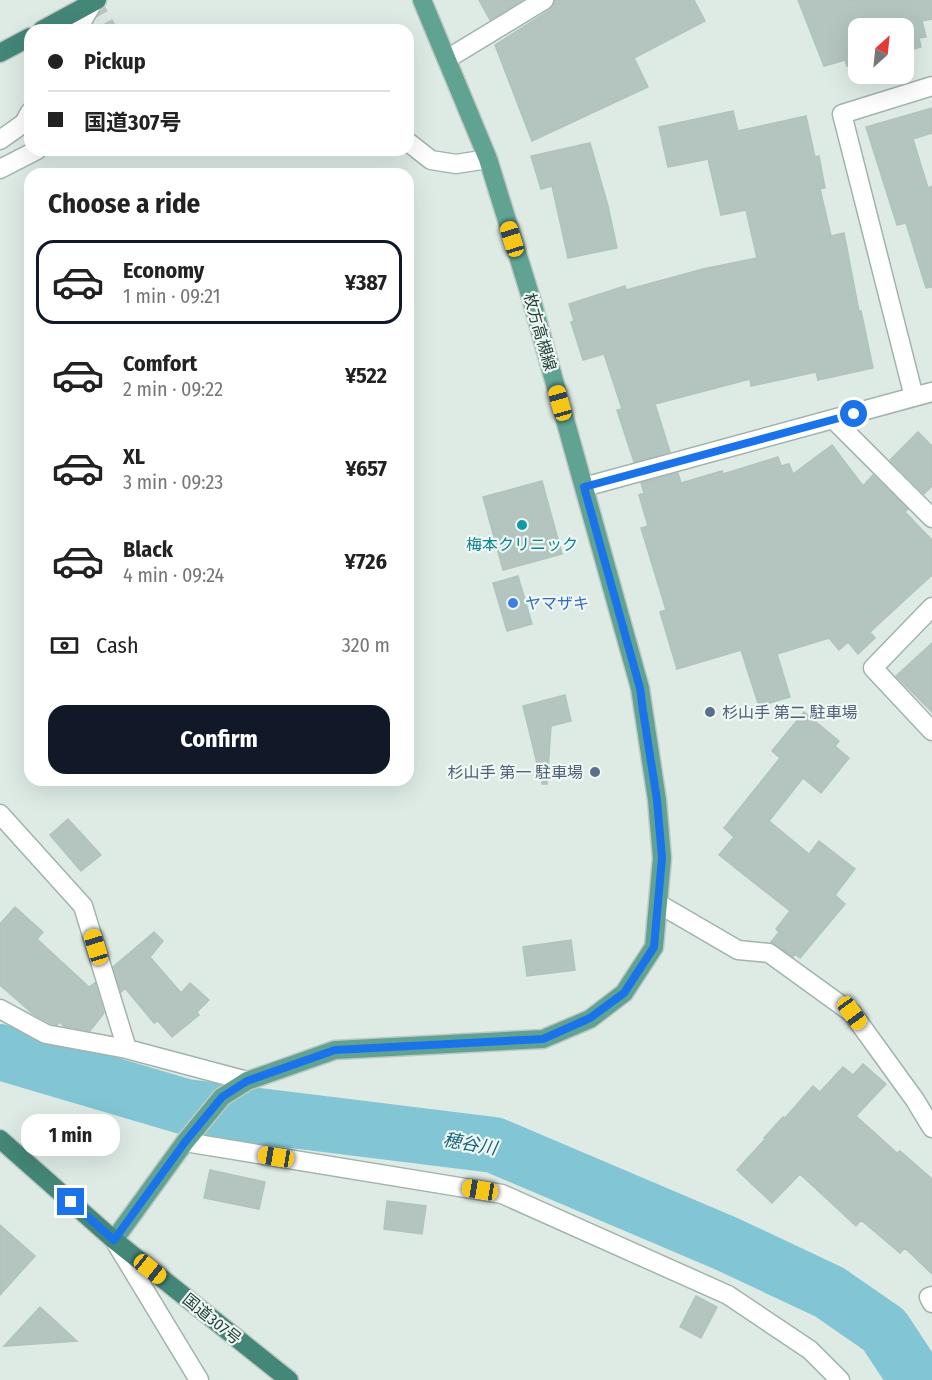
<!DOCTYPE html>
<html lang="en">
<head>
<meta charset="utf-8">
<style>
	body { margin:0; font-family:"Fira Sans Condensed","Noto Sans JP",sans-serif; background:#f2f2f2; color:#222; height:100vh; display:flex; flex-direction:column; font-size:22px; white-space:nowrap }
	* { box-sizing:border-box; margin:0 }
	p { font-size:20px; color:#767676 }
	.icon { flex:none; width:33px; height:33px; fill:none; stroke:currentColor; stroke-width:2; stroke-linecap:round; stroke-linejoin:round }
	.map { position:relative; flex:1; overflow:hidden }
	.side { position:absolute; left:24px; top:168px; width:390px; height:618px; display:flex; flex-direction:column; background:#fff; border-radius:18px; box-shadow:0 6px 24px #0002 }
	.side>* { flex:none }
	.top-card { position:absolute; left:24px; top:24px; width:390px; height:132px; border-radius:18px; box-shadow:0 6px 24px #0002; display:grid; align-content:center; height:132px; padding:0 24px; background:#fff }
	.needle { width:39px; rotate:27deg }
	.controls { position:absolute; left:848px; top:18px; display:grid; gap:12px }
	.controls a { display:grid; place-items:center; width:66px; height:66px; border-radius:12px; background:#fff; box-shadow:0 6px 24px #0002; font-size:30px }
	.end { position:absolute; width:27px; height:27px; margin:-14px; border:8px solid #1a73e8; background:#fff; box-shadow:0 0 0 3px #fff }
	.from { border-radius:50% }
	.bubble { position:absolute; height:42px; border-radius:18px; background:#fff; box-shadow:0 6px 24px #0002; font-size:20px; font-weight:700; line-height:42px; text-align:center }
	.car { position:absolute; width:18px; height:36px; margin:-18px -9px; border-radius:8px; box-shadow:0 0 4px 2px #0007; background:linear-gradient(#f5c518 24%,#345 0 40%,#f5c518 0 76%,#345 0 86%,#f5c518 0) }
	.top-card b { display:flex; align-items:center; gap:21px; height:57px; font-size:22px }
	.top-card b+b { border-top:2px solid #e0e0e0 }
	.top-card i { width:15px; height:15px; background:#222 }
	ul { padding:0; list-style:none }
	li { display:flex; align-items:center; gap:18px; height:84px; margin:0 12px 9px; padding:0 12px; border:3px solid transparent; border-radius:18px }
	li div { flex:1 }
	li b { display:block; font-size:22px }
	li em { font-style:normal; font-weight:700 }
	li.selected { border-color:#111827 }
	li>.icon { width:54px; height:54px; stroke-width:1.5 }
	h2 { padding:0 24px; font-size:27px; line-height:72px }
	.pay { display:flex; align-items:center; gap:15px; height:66px; padding:0 24px; font-size:22px }
	.pay p { margin-inline-start:auto }
	.primary-button { display:flex; gap:12px; margin-top:auto; padding:12px 24px }
	.primary-button a { flex:1; height:69px; border-radius:18px; background:#111827; color:#fff; font-size:24px; font-weight:700; line-height:69px; text-align:center }
	.map>svg:first-child { display:block }
	.lines { fill:none; stroke-linecap:round; stroke-linejoin:round }
	.river { stroke:#82c5d4; stroke-width:56 }
	.building { fill:#b3c5be; stroke:#b0c4bd; stroke-width:1.5 }
	.minor-tunnel { stroke:#b8c8c2; stroke-width:18; stroke-dasharray:18 9; stroke-linecap:butt }
	.minor-casing { stroke:#a1b3ac; stroke-width:21 }
	.tertiary-casing { stroke:#a1b3ac; stroke-width:21 }
	.primary-casing { stroke:#c0c8c6; stroke-width:21 }
	.trunk-casing { stroke:#c0c8c6; stroke-width:21 }
	.minor { stroke:#fff; stroke-width:18 }
	.tertiary { stroke:#fff; stroke-width:18 }
	.primary { stroke:#60a393; stroke-width:18 }
	.trunk { stroke:#448678; stroke-width:18 }
	.route { stroke:#1a73e8; stroke-width:8 }
	.culture-dot { fill:#0f9aa8; stroke:#eef7f3; stroke-width:2 }
	.shop-dot { fill:#3f7fe0; stroke:#eef7f3; stroke-width:2 }
	.service-dot { fill:#5c6f8a; stroke:#eef7f3; stroke-width:2 }
	.labels { text-anchor:middle; dominant-baseline:central; stroke-width:4.5; stroke-linejoin:round; paint-order:stroke }
	.street-label { font-size:16px; fill:#1e3b34; stroke:#eef7f3 }
	.culture-label { font-size:16px; fill:#0d838f; stroke:#eef7f3 }
	.shop-label { font-size:16px; fill:#366cbe; stroke:#eef7f3; text-anchor:start }
	.service-label { font-size:16px; fill:#4e5e75; stroke:#eef7f3; text-anchor:start }
	.water-label { font-size:18px; font-style:italic; fill:#16667a; stroke:#eef7f3 }
</style>
</head>
<body>
<div class="map">
<svg width="932" height="1380" viewBox="0 0 932 1380">
	<rect width="100%" height="100%" fill="#deebe5"/>
	<g class="lines">
		<path class="river" d="M 0,1052 L 186,1107 L 494,1145 L 727,1244 L 829,1292 L 884,1330 L 917,1380"/>
	</g>
	<path class="building" d="M 479,0 L 522,0 L 490,20 Z
		M 555,0 L 694,0 L 705,21 L 634,58 L 648,87 L 532,141 L 495,45 L 550,10 Z
		M 798,0 L 932,0 L 932,19 L 922,21 L 926,37 L 919,38 L 921,47 L 903,52 L 903,28 L 858,28 L 858,63 L 847,66 L 845,60 L 824,66 Z
		M 932,108 L 932,133 L 913,139 L 928,188 L 932,186 L 932,287 L 926,288 L 906,223 L 897,225 L 866,127 Z
		M 733,111 L 738,131 L 806,116 L 815,157 L 819,156 L 825,188 L 820,189 L 831,236 L 844,233 L 859,311 L 861,311 L 873,368 L 818,380 L 816,372 L 751,386 L 750,379 L 655,404 L 670,452 L 634,462 L 617,410 L 622,409 L 604,354 L 583,360 L 571,322 L 574,321 L 569,304 L 625,286 L 626,290 L 703,269 L 757,258 L 746,210 L 721,215 L 708,159 L 668,167 L 659,127 Z
		M 590,143 L 608,206 L 617,248 L 568,258 L 552,186 L 541,189 L 531,156 Z
		M 918,432 L 932,446 L 932,486 L 924,494 L 890,460 Z
		M 832,445 L 863,486 L 873,475 L 908,509 L 905,512 L 932,540 L 932,575 L 870,632 L 875,638 L 858,654 L 848,642 L 839,650 L 829,638 L 777,654 L 790,697 L 759,706 L 741,650 L 677,669 L 660,612 L 666,610 L 641,528 L 648,526 L 639,495 L 644,493 L 641,483 L 678,473 L 681,483 L 722,471 L 723,474 L 778,457 L 781,466 L 789,464 L 793,474 Z
		M 542,481 L 562,554 L 503,570 L 483,497 Z
		M 518,576 L 532,624 L 507,631 L 493,583 Z
		M 932,643 L 932,712 L 896,676 Z
		M 565,695 L 571,721 L 551,726 L 547,784 L 542,784 L 523,706 Z
		M 804,712 L 839,741 L 835,746 L 849,758 L 821,793 L 803,778 L 769,821 L 809,854 L 819,841 L 855,869 L 835,895 L 845,904 L 800,958 L 795,954 L 793,957 L 771,942 L 779,932 L 776,929 L 790,911 L 719,855 L 734,837 L 724,828 L 780,758 L 772,751 Z
		M 68,819 L 101,855 L 81,871 L 50,835 Z
		M 15,907 L 43,932 L 37,939 L 89,987 L 95,983 L 104,1013 L 90,1031 L 64,1026 L 59,1022 L 57,1025 L 50,1023 L 33,1014 L 0,985 L 0,924 Z
		M 154,932 L 163,941 L 150,957 L 181,993 L 190,983 L 209,1000 L 197,1012 L 199,1015 L 172,1037 L 158,1021 L 154,1023 L 125,988 L 121,992 L 113,967 Z
		M 571,940 L 575,970 L 527,976 L 523,947 Z
		M 863,1064 L 886,1084 L 856,1116 L 897,1153 L 900,1151 L 932,1179 L 932,1274 L 905,1248 L 900,1253 L 861,1220 L 856,1226 L 800,1174 L 772,1203 L 737,1170 L 765,1139 L 764,1138 L 783,1117 L 785,1118 L 813,1086 L 820,1092 L 843,1067 L 853,1075 Z
		M 210,1170 L 265,1182 L 259,1209 L 204,1198 Z
		M 387,1201 L 426,1206 L 422,1234 L 384,1229 Z
		M 0,1225 L 35,1256 L 0,1295 Z
		M 696,1296 L 717,1307 L 701,1338 L 680,1327 Z
		M 40,1307 L 77,1341 L 4,1346 Z"/>
	<g class="lines">
		<path class="minor-tunnel" d="M 91,0 L 108,30"/>
		<defs>
			<path id="minor" d="M 447,59 L 544,0
				M 408,142 L 431,160 L 456,164 L 488,159
				M 0,169 L 37,150
				M 914,397 L 842,114 L 932,86
				M 834,420 L 932,518
				M 584,487 L 932,392
				M 932,607 L 873,668 L 932,731
				M 0,814 L 83,906 L 127,1049 L 247,1081
				M 659,904 L 738,950 L 769,953 L 852,1013 L 915,1100 L 932,1128
				M 0,1009 L 46,1034 L 127,1049
				M 185,1142 L 502,1194 L 728,1295 L 810,1350 L 840,1380
				M 932,1296 L 929,1297 L 932,1303"/>
			<path id="tertiary" d="M 77,30 L 94,1
				M 0,140 L 24,123 L 30,112
				M 116,1243 L 199,1380"/>
			<path id="primary" d="M 114,1240 L 185,1142 L 222,1097 L 247,1081 L 335,1050 L 543,1039 L 590,1019 L 624,993 L 654,947 L 662,858 L 657,800 L 640,688 L 531,298 L 488,159 L 422,0"/>
			<path id="trunk" d="M 42,30 L 97,0
				M 0,53 L 30,37
				M 0,1139 L 114,1240 L 289,1380"/>
		</defs>
		<use href="#minor" class="minor-casing"/>
		<use href="#tertiary" class="tertiary-casing"/>
		<use href="#primary" class="primary-casing"/>
		<use href="#trunk" class="trunk-casing"/>
		<use href="#minor" class="minor"/>
		<use href="#tertiary" class="tertiary"/>
		<use href="#primary" class="primary"/>
		<use href="#trunk" class="trunk"/>
	</g>
	<g class="lines">
		<path class="route" d="M 71,1202 L 114,1240 L 185,1142 L 222,1097 L 247,1081 L 335,1050 L 543,1039 L 590,1018 L 624,993 L 654,947 L 662,858 L 657,800 L 643,711 L 640,688 L 584,487 L 854,414"/>
	</g>
	<circle class="culture-dot" cx="522" cy="525" r="6"/>
	<circle class="shop-dot" cx="513" cy="603" r="6"/>
	<g class="service-dot">
		<circle cx="710" cy="712" r="6"/>
		<circle cx="595" cy="772" r="6"/>
	</g>
	<g class="labels">
		<g class="street-label">
			<text transform="translate(540 332) rotate(74)">枚方高槻線</text>
			<text transform="translate(212 1319) rotate(39)">国道307号</text>
		</g>
		<g class="culture-label">
			<text x="522" y="544">梅本クリニック</text>
		</g>
		<g class="shop-label">
			<text x="525" y="603">ヤマザキ</text>
		</g>
		<g class="service-label">
			<text x="722" y="712">杉山手 第二 駐車場</text>
			<text x="583" y="772" text-anchor="end">杉山手 第一 駐車場</text>
		</g>
		<g class="water-label">
			<text transform="translate(470 1144) rotate(10)">穂谷川</text>
		</g>
	</g>
</svg>
<div class="controls">
<a><svg class="needle" viewBox="-14 -14 28 28"><path d="M0-13l5 13h-10z" fill="#e53935"/><path d="M0 13l5-13h-10z" fill="#767676"/></svg></a>
</div>
<i class="end from" style="left:854px;top:414px"></i>
<i class="end" style="left:71px;top:1202px"></i>
<div class="bubble" style="left:21px;top:1114px;width:99px">1 min</div>
<i class="car" style="left:512px;top:239px;rotate:343deg"></i>
<i class="car" style="left:560px;top:403px;rotate:344deg"></i>
<i class="car" style="left:96px;top:947px;rotate:343deg"></i>
<i class="car" style="left:852px;top:1013px;rotate:144deg"></i>
<i class="car" style="left:276px;top:1157px;rotate:279deg"></i>
<i class="car" style="left:480px;top:1190px;rotate:279deg"></i>
<i class="car" style="left:150px;top:1269px;rotate:129deg"></i>
<div class="top-card">
<b><i class="from"></i>Pickup</b>
<b><i></i>国道307号</b>
</div>
<section class="side">
<h2>Choose a ride</h2>
<ul>
<li class="selected"><svg class="icon" aria-label="car" viewBox="0 0 24 24"><path d="M5 17H2v-5l4-1 3-4h7l3 4 3 1v5h-3M9 17h6M6 11h13"/><circle cx="7" cy="17" r="2"/><circle cx="17" cy="17" r="2"/></svg><div><b>Economy</b><p>1 min · 09:21</p></div><em>¥387</em></li>
<li><svg class="icon" aria-label="car" viewBox="0 0 24 24"><path d="M5 17H2v-5l4-1 3-4h7l3 4 3 1v5h-3M9 17h6M6 11h13"/><circle cx="7" cy="17" r="2"/><circle cx="17" cy="17" r="2"/></svg><div><b>Comfort</b><p>2 min · 09:22</p></div><em>¥522</em></li>
<li><svg class="icon" aria-label="car" viewBox="0 0 24 24"><path d="M5 17H2v-5l4-1 3-4h7l3 4 3 1v5h-3M9 17h6M6 11h13"/><circle cx="7" cy="17" r="2"/><circle cx="17" cy="17" r="2"/></svg><div><b>XL</b><p>3 min · 09:23</p></div><em>¥657</em></li>
<li><svg class="icon" aria-label="car" viewBox="0 0 24 24"><path d="M5 17H2v-5l4-1 3-4h7l3 4 3 1v5h-3M9 17h6M6 11h13"/><circle cx="7" cy="17" r="2"/><circle cx="17" cy="17" r="2"/></svg><div><b>Black</b><p>4 min · 09:24</p></div><em>¥726</em></li>
</ul>
<div class="pay"><svg class="icon" aria-label="cash" viewBox="0 0 24 24"><path d="M3 7h18v10H3z"/><circle cx="12" cy="12" r="2"/></svg>Cash<p>320 m</p></div>
<div class="primary-button"><a>Confirm</a></div>
</section>
</div>
</body>
</html>
